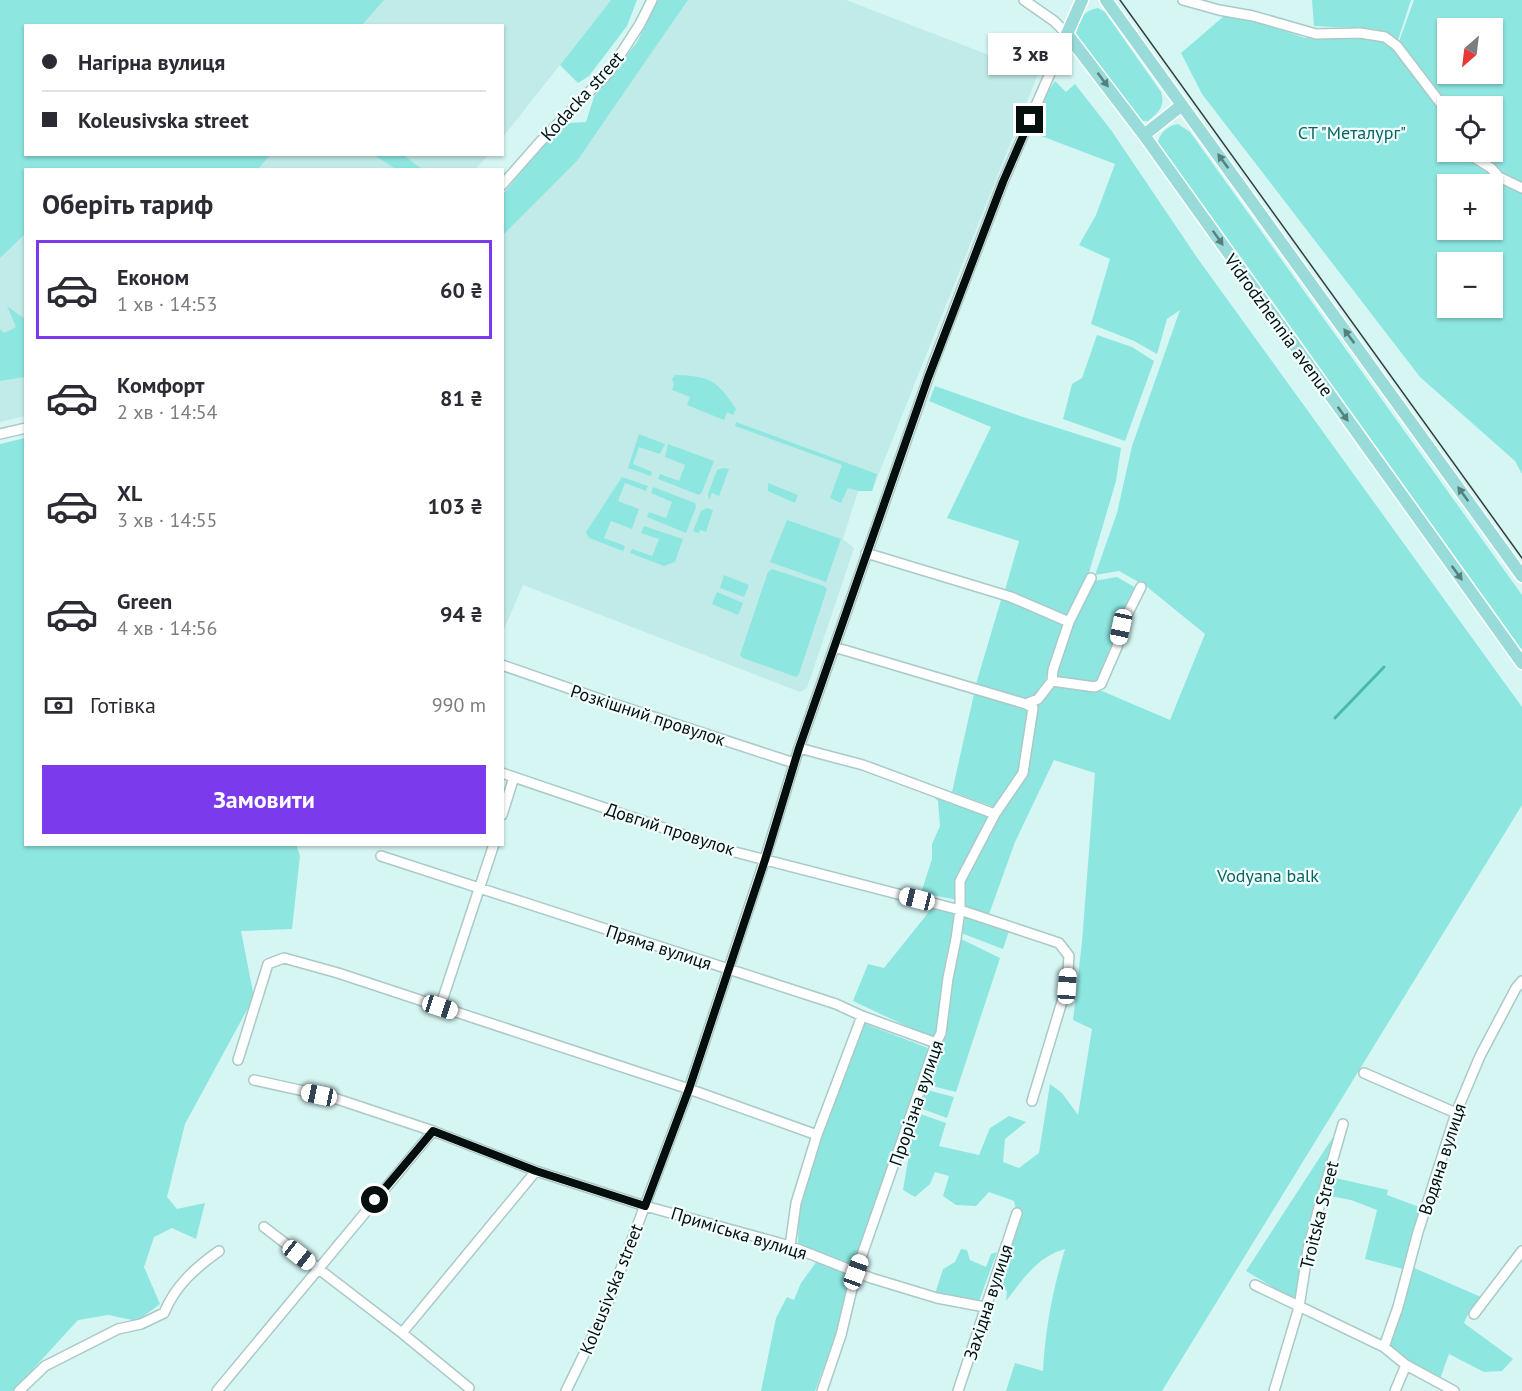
<!DOCTYPE html>
<html lang="uk">
<head>
<meta charset="utf-8">
<style>
	body { margin:0; font-family:"PT Sans",sans-serif; background:#f7f7f7; color:#2b2b33; height:100vh; display:flex; flex-direction:column; font-size:22px; white-space:nowrap }
	* { box-sizing:border-box; margin:0 }
	p { font-size:20px; color:#7c7c81 }
	.icon { flex:none; width:33px; height:33px; fill:none; stroke:currentColor; stroke-width:2; stroke-linecap:round; stroke-linejoin:round }
	.map { position:relative; flex:1; overflow:hidden }
	.details { position:absolute; left:24px; top:168px; width:480px; height:678px; display:flex; flex-direction:column; background:#fff; border-radius:0px; box-shadow:0 2px 4px #0004 }
	.details>* { flex:none }
	.hud { position:absolute; left:24px; top:24px; width:480px; height:132px; border-radius:0px; box-shadow:0 2px 4px #0004; display:grid; align-content:center; height:132px; padding:0 18px; background:#fff }
	.needle { width:39px; rotate:208deg }
	.buttons { position:absolute; left:1437px; top:18px; display:grid; gap:12px }
	.buttons a { display:grid; place-items:center; width:66px; height:66px; border-radius:0px; background:#fff; box-shadow:0 2px 4px #0004; font-size:30px }
	.end { position:absolute; width:27px; height:27px; margin:-14px; border:8px solid #050f0e; background:#fff; box-shadow:0 0 0 3px #fff }
	.from { border-radius:50% }
	.bubble { position:absolute; height:42px; border-radius:0px; background:#fff; box-shadow:0 2px 4px #0004; font-size:20px; font-weight:700; line-height:42px; text-align:center }
	.car { position:absolute; width:18px; height:36px; margin:-18px -9px; border-radius:8px; box-shadow:0 0 4px 2px #0007; background:linear-gradient(#fff 24%,#345 0 40%,#fff 0 76%,#345 0 86%,#fff 0) }
	.hud b { display:flex; align-items:center; gap:21px; height:57px; font-size:22px }
	.hud b+b { border-top:2px solid #e1e1e2 }
	.hud i { width:15px; height:15px; background:#2b2b33 }
	ul { padding:0; list-style:none }
	li { display:flex; align-items:center; gap:18px; height:99px; margin:0 12px 9px; padding:0 6px; border:3px solid transparent; border-radius:0px }
	li div { flex:1 }
	li b { display:block; font-size:22px }
	li em { font-style:normal; font-weight:700 }
	li.active { border-color:#7c3aed }
	li>.icon { width:54px; height:54px; stroke-width:1.5 }
	h2 { padding:0 18px; font-size:27px; line-height:72px }
	.pay { display:flex; align-items:center; gap:15px; height:66px; padding:0 18px; font-size:22px }
	.pay p { margin-inline-start:auto }
	.primary-button { display:flex; gap:12px; margin-top:auto; padding:12px 18px }
	.primary-button a { flex:1; height:69px; border-radius:0px; background:#7c3aed; color:#fff; font-size:24px; font-weight:700; line-height:69px; text-align:center }
	.map>svg:first-child { display:block }
	.built { fill:#c1ebe8 }
	.green { fill:#8ee6e0; fill-rule:evenodd }
	.lines { fill:none; stroke-linecap:round; stroke-linejoin:round }
	.stream { stroke:#4cb7b2; stroke-width:3 }
	.minor-casing { stroke:#aac9c7; stroke-width:12 }
	.major-casing { stroke:#fff; stroke-width:15 }
	.minor { stroke:#fff; stroke-width:9 }
	.major { stroke:#98dbd8; stroke-width:12 }
	.tram { stroke:#303e3d; stroke-width:1.5 }
	.oneway { fill:#567f7d }
	.route { stroke:#050f0e; stroke-width:8 }
	.labels { text-anchor:middle; dominant-baseline:central; stroke-width:4.5; stroke-linejoin:round; paint-order:stroke }
	.street-label { font-size:18px; fill:#050f0e; stroke:#f2fffe }
	.park-label { font-size:18px; fill:#066461; stroke:#f2fffe }
</style>
</head>
<body>
<div class="map">
<svg width="1522" height="1391" viewBox="0 0 1522 1391">
	<rect width="100%" height="100%" fill="#d6f6f3"/>
	<path class="built" d="M 0,0 L 611,0 L 503,137 L 502,26 L 26,26 L 26,154 L 488,155 L 475,170 L 26,170 L 25,416 L 0,422 Z
		M 688,0 L 846,0 L 1038,74 L 872,491 L 858,491 L 843,539 L 854,548 L 807,688 L 800,692 L 523,585 L 504,629 L 503,629 L 502,235 L 577,161 Z"/>
	<path class="green" d="M 0,0 L 384,0 L 362,25 L 26,26 L 26,154 L 270,155 L 258,169 L 26,170 L 25,234 L 0,258 Z
		M 611,0 L 637,0 L 627,26 L 589,76 L 578,83 L 560,65 Z
		M 658,0 L 688,0 L 577,161 L 503,235 L 503,194 L 541,148 L 569,123 L 586,122 L 594,97 L 637,42 Z
		M 1312,0 L 1411,0 L 1398,40 L 1375,29 L 1314,26 Z
		M 1414,0 L 1522,0 L 1522,474 L 1515,461 L 1420,377 L 1202,94 L 1181,53 L 1224,16 L 1253,20 L 1305,38 L 1357,36 L 1385,41 L 1397,47 ZM 1448,28 L 1492,28 L 1492,74 L 1448,74 ZM 1448,106 L 1492,106 L 1492,152 L 1448,152 ZM 1448,184 L 1492,184 L 1492,230 L 1448,230 ZM 1448,262 L 1492,262 L 1492,308 L 1448,308 Z
		M 1098,8 L 1105,12 L 1161,92 C 1166,106 1158,113 1148,121 L 1141,121 L 1137,118 L 1076,35 C 1073,22 1085,10 1098,8 Z
		M 1055,81 L 1066,92 L 1075,84 L 1111,130 L 1198,259 L 1522,707 L 1522,805 L 1162,1391 L 1006,1391 L 1015,1363 L 1043,1371 C 1045,1330 1053,1288 1065,1249 C 1038,1256 1022,1280 1006,1301 L 1007,1291 L 994,1284 L 1017,1213 L 1014,1201 L 989,1192 L 976,1206 L 956,1205 L 943,1196 L 949,1176 L 935,1172 L 930,1184 L 915,1197 L 903,1190 L 910,1149 L 909,1132 L 915,1112 L 946,1123 L 939,1146 L 979,1155 L 990,1128 L 1009,1116 L 1026,1122 L 1005,1139 L 1003,1162 L 1019,1168 L 1039,1153 L 1050,1084 L 1062,1093 L 1078,1115 L 1092,1029 L 1073,1020 L 1082,942 L 1095,773 L 1054,760 L 1015,842 L 988,917 L 964,908 L 963,882 L 995,822 L 1028,774 L 1036,706 L 1053,685 L 1102,691 L 1170,720 L 1205,634 L 1146,586 L 1119,571 L 1095,575 L 1117,513 L 1132,446 L 1180,310 L 1167,319 L 1157,354 L 1134,341 L 1091,324 L 1110,259 L 1079,245 L 1096,215 L 1115,164 L 1036,134 L 1043,99 Z
		M 1178,124 L 1190,132 L 1522,595 L 1522,656 L 1157,147 C 1158,135 1166,126 1178,124 Z
		M 374,155 L 403,155 L 422,169 L 396,169 Z
		M 7,306 L 25,319 L 25,377 L 0,381 L 0,329 L 4,333 L 16,327 Z
		M 1097,335 L 1132,347 L 1154,361 L 1125,441 L 1063,419 L 1072,384 L 1082,378 Z
		M 675,375 C 710,376 717,380 736,409 L 733,415 L 727,412 L 724,420 L 687,405 L 690,397 L 672,390 L 674,384 L 672,379 Z
		M 935,386 L 1020,416 L 1121,448 L 1116,481 L 1088,576 L 1066,617 L 1005,590 L 1019,541 L 947,518 L 991,427 L 929,401 Z
		M 736,422 L 877,474 L 872,491 L 859,491 L 848,488 L 841,503 L 830,498 L 842,465 L 735,426 Z
		M 639,434 L 665,444 L 660,454 L 639,447 L 633,464 L 652,472 L 651,476 L 628,468 Z
		M 25,438 L 26,844 L 296,844 L 300,856 L 292,929 L 241,931 L 254,997 L 185,1124 L 167,1197 L 177,1209 L 205,1203 L 196,1239 L 172,1228 L 154,1237 L 144,1267 L 160,1304 L 137,1321 L 108,1315 L 78,1320 L 13,1391 L 0,1391 L 0,444 Z
		M 668,444 L 714,461 L 702,492 L 699,495 L 658,479 L 660,474 L 679,481 L 685,465 L 665,457 Z
		M 723,468 L 729,469 L 719,496 L 712,493 L 709,500 L 708,494 L 717,470 Z
		M 622,477 L 648,486 L 646,491 L 625,483 L 618,501 L 639,509 L 632,529 L 611,521 L 604,538 L 625,546 L 623,551 L 589,538 L 586,532 Z
		M 768,483 L 798,495 L 795,503 L 768,491 Z
		M 653,487 L 695,503 L 696,507 L 686,533 L 647,517 L 649,512 L 666,518 L 672,502 L 651,493 Z
		M 707,508 L 713,510 L 706,532 L 700,530 L 699,533 L 693,531 L 701,511 Z
		M 787,520 L 841,539 L 826,582 L 770,562 Z
		M 644,526 L 683,539 L 675,562 L 664,566 L 630,553 L 632,549 L 652,556 L 659,539 L 641,533 Z
		M 772,569 L 824,586 L 827,589 L 799,674 L 796,677 L 743,658 L 740,655 L 768,572 Z
		M 724,575 L 749,585 L 744,597 L 720,588 Z
		M 1117,577 L 1136,588 L 1120,617 L 1112,644 L 1096,683 L 1055,678 L 1071,629 L 1094,581 Z
		M 717,592 L 743,603 L 738,615 L 712,604 Z
		M 1001,600 L 1008,601 L 1064,625 L 1043,686 L 1037,695 L 1025,701 L 976,684 Z
		M 974,694 L 1030,710 L 1019,773 L 994,807 L 952,792 Z
		M 934,797 L 992,816 L 975,845 L 958,900 L 921,893 L 932,859 L 932,844 L 940,826 L 938,801 Z
		M 932,908 L 957,913 L 945,970 L 938,1030 L 934,1039 L 853,1001 L 868,964 L 884,968 Z
		M 966,915 L 1009,931 L 1003,949 L 961,933 Z
		M 959,938 L 1000,958 L 956,1092 L 924,1084 Z
		M 863,1023 L 928,1048 L 880,1197 L 855,1265 L 798,1244 L 799,1207 L 825,1124 Z
		M 923,1089 L 954,1097 L 947,1118 L 917,1107 Z
		M 1335,1134 L 1310,1218 L 1296,1301 L 1246,1271 Z
		M 1331,1177 L 1388,1190 L 1387,1195 L 1422,1208 L 1403,1269 L 1365,1259 L 1377,1210 L 1351,1200 L 1325,1195 Z
		M 961,1249 L 967,1250 L 970,1260 L 986,1267 L 991,1254 L 997,1252 L 978,1304 L 935,1294 L 943,1269 L 955,1262 Z
		M 817,1261 L 852,1270 L 835,1336 L 815,1391 L 761,1391 L 776,1318 L 787,1297 L 794,1300 L 801,1283 Z
		M 1412,1267 L 1481,1297 L 1468,1314 L 1464,1323 L 1513,1359 L 1502,1371 L 1484,1372 L 1449,1354 L 1440,1379 L 1408,1363 L 1387,1345 Z"/>
	<g class="lines">
		<path class="stream" d="M 1335,718 L 1384,667"/>
		<defs>
			<path id="minor" d="M 1183,0 L 1219,10 L 1253,16 L 1316,34 L 1360,33 L 1385,37 L 1397,46 L 1448,113
				M 1470,152 L 1475,158 L 1491,168 L 1499,177 L 1522,188
				M 502,185 L 540,142 L 609,72 L 640,24 L 652,0
				M 0,434 L 26,428
				M 866,553 L 1011,597 L 1069,622
				M 834,647 L 1026,704
				M 502,665 L 614,704 L 794,763
				M 1052,681 L 1095,687 L 1101,684 L 1117,647 L 1121,627 L 1141,587
				M 799,748 L 863,765 L 995,814
				M 502,773 L 731,851 L 960,910 L 1059,943 L 1069,956 L 1067,985 L 1032,1101
				M 502,815 L 514,777
				M 381,856 L 836,1004 L 862,1016 L 936,1043
				M 440,1007 L 494,844
				M 238,1060 L 268,964 L 284,958 L 338,973 L 689,1089 L 817,1135
				M 1364,1073 L 1456,1113
				M 254,1080 L 331,1097 L 433,1131 L 536,1171 L 645,1206 L 790,1246 L 871,1278 L 937,1298 L 985,1307
				M 264,1227 L 402,1333 L 469,1388
				M 790,1246 L 796,1203 L 817,1135 L 862,1016
				M 1255,1285 L 1384,1347 L 1406,1365 L 1454,1391
				M 1474,1314 L 1522,1251
				M 402,1333 L 536,1171
				M 1384,1347 L 1398,1307 L 1418,1232 L 1456,1113 L 1480,1056 L 1516,988 L 1522,981
				M 19,1391 L 45,1366 L 118,1329 L 141,1324 L 164,1313 C 175,1286 195,1268 219,1251
				M 217,1391 L 433,1131
				M 566,1391 L 605,1311 L 689,1089 L 765,859 L 799,748 L 933,364 L 1003,182 L 1067,34 L 1054,21 L 1024,0
				M 822,1391 L 841,1335 L 856,1272 L 936,1043 L 941,1033 L 948,978 L 956,939 L 960,910 L 960,881 L 995,814 L 1023,773 L 1033,708 L 1026,704 L 1038,699 L 1052,681 L 1053,670 L 1069,622 L 1091,578
				M 958,1391 L 1017,1213
				M 1274,1391 L 1299,1307 L 1308,1249 L 1319,1207 L 1343,1124
				M 1395,1391 L 1406,1365"/>
			<path id="major" d="M 1082,0 L 1067,34 L 1144,135 L 1522,663
				M 1106,0 L 1522,576
				M 1144,135 L 1182,105"/>
		</defs>
		<use href="#minor" class="minor-casing"/>
		<use href="#major" class="major-casing"/>
		<use href="#minor" class="minor"/>
		<use href="#major" class="major"/>
		<path class="tram" d="M 1120,0 L 1522,558"/>
	</g>
	<defs><path id="oneway-solid" d="M-6-.8H1V-3.2L6.5 0L1 3.2V.8H-6Z" transform="scale(1.5)"/></defs>
	<g class="oneway">
		<use href="#oneway-solid" transform="translate(1103 80) rotate(53)"/>
		<use href="#oneway-solid" transform="translate(1223 161) rotate(-126)"/>
		<use href="#oneway-solid" transform="translate(1218 238) rotate(55)"/>
		<use href="#oneway-solid" transform="translate(1349 336) rotate(-126)"/>
		<use href="#oneway-solid" transform="translate(1343 414) rotate(54)"/>
		<use href="#oneway-solid" transform="translate(1463 494) rotate(-126)"/>
		<use href="#oneway-solid" transform="translate(1457 573) rotate(54)"/>
	</g>
	<g class="lines">
		<path class="route" d="M 375,1200 L 433,1131 L 536,1171 L 645,1206 L 689,1089 L 765,860 L 799,748 L 928,378 L 1003,182 L 1030,120"/>
	</g>
	<g class="labels">
		<g class="street-label">
			<text transform="translate(582 96) rotate(-48)">Kodacka street</text>
			<text transform="translate(1279 325) rotate(54)">Vidrodzhennia avenue</text>
			<text transform="translate(648 715) rotate(18)">Розкішний провулок</text>
			<text transform="translate(670 829) rotate(18)">Довгий провулок</text>
			<text transform="translate(659 947) rotate(18)">Пряма вулиця</text>
			<text transform="translate(916 1103) rotate(-71)">Прорізна вулиця</text>
			<text transform="translate(1442 1159) rotate(-72)">Водяна вулиця</text>
			<text transform="translate(1319 1215) rotate(-76)">Troitska Street</text>
			<text transform="translate(739 1233) rotate(17)">Приміська вулиця</text>
			<text transform="translate(611 1289) rotate(-68)">Koleusivska street</text>
			<text transform="translate(988 1302) rotate(-72)">Західна вулиця</text>
		</g>
		<g class="park-label">
			<text x="1352" y="132">СТ "Металург"</text>
			<text x="1268" y="875">Vodyana balk</text>
		</g>
	</g>
</svg>
<div class="buttons">
<a><svg class="needle" viewBox="-14 -14 28 28"><path d="M0-13l5 13h-10z" fill="#e53935"/><path d="M0 13l5-13h-10z" fill="#7c7c81"/></svg></a>
<a><svg class="icon" aria-label="locate" viewBox="0 0 24 24"><circle cx="12" cy="12" r="6"/><path d="M12 2v4M12 18v4M2 12h4M18 12h4"/></svg></a>
<a>+</a>
<a>−</a>
</div>
<i class="end from" style="left:375px;top:1200px"></i>
<i class="end" style="left:1030px;top:120px"></i>
<div class="bubble" style="left:988px;top:33px;width:84px">3 хв</div>
<i class="car" style="left:1121px;top:627px;rotate:192deg"></i>
<i class="car" style="left:917px;top:899px;rotate:284deg"></i>
<i class="car" style="left:1067px;top:986px;rotate:4deg"></i>
<i class="car" style="left:440px;top:1007px;rotate:108deg"></i>
<i class="car" style="left:319px;top:1095px;rotate:282deg"></i>
<i class="car" style="left:299px;top:1255px;rotate:128deg"></i>
<i class="car" style="left:856px;top:1272px;rotate:20deg"></i>
<div class="hud">
<b><i class="from"></i>Нагірна вулиця</b>
<b><i></i>Koleusivska street</b>
</div>
<section class="details">
<h2>Оберіть тариф</h2>
<ul>
<li class="active"><svg class="icon" aria-label="car" viewBox="0 0 24 24"><path d="M5 17H2v-5l4-1 3-4h7l3 4 3 1v5h-3M9 17h6M6 11h13"/><circle cx="7" cy="17" r="2"/><circle cx="17" cy="17" r="2"/></svg><div><b>Економ</b><p>1 хв · 14:53</p></div><em>60 ₴</em></li>
<li><svg class="icon" aria-label="car" viewBox="0 0 24 24"><path d="M5 17H2v-5l4-1 3-4h7l3 4 3 1v5h-3M9 17h6M6 11h13"/><circle cx="7" cy="17" r="2"/><circle cx="17" cy="17" r="2"/></svg><div><b>Комфорт</b><p>2 хв · 14:54</p></div><em>81 ₴</em></li>
<li><svg class="icon" aria-label="car" viewBox="0 0 24 24"><path d="M5 17H2v-5l4-1 3-4h7l3 4 3 1v5h-3M9 17h6M6 11h13"/><circle cx="7" cy="17" r="2"/><circle cx="17" cy="17" r="2"/></svg><div><b>XL</b><p>3 хв · 14:55</p></div><em>103 ₴</em></li>
<li><svg class="icon" aria-label="car" viewBox="0 0 24 24"><path d="M5 17H2v-5l4-1 3-4h7l3 4 3 1v5h-3M9 17h6M6 11h13"/><circle cx="7" cy="17" r="2"/><circle cx="17" cy="17" r="2"/></svg><div><b>Green</b><p>4 хв · 14:56</p></div><em>94 ₴</em></li>
</ul>
<div class="pay"><svg class="icon" aria-label="cash" viewBox="0 0 24 24"><path d="M3 7h18v10H3z"/><circle cx="12" cy="12" r="2"/></svg>Готівка<p>990 m</p></div>
<div class="primary-button"><a>Замовити</a></div>
</section>
</div>
</body>
</html>
